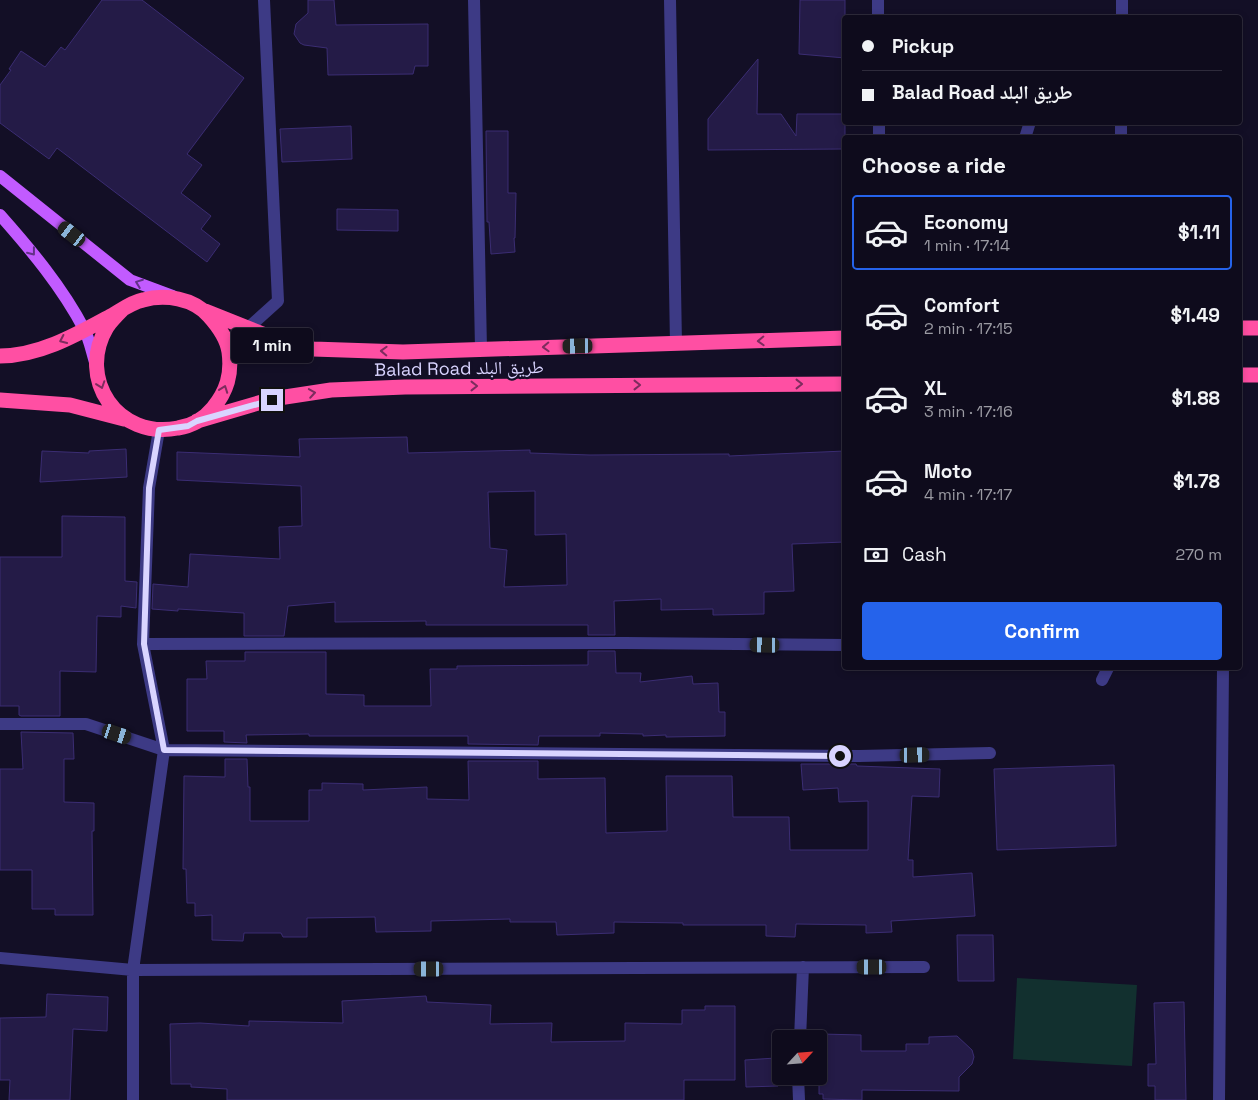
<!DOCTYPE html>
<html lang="en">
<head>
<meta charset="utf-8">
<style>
	body { margin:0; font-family:"Space Grotesk","Noto Naskh Arabic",sans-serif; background:#1c1929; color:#f1f3f6; height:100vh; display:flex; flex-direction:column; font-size:19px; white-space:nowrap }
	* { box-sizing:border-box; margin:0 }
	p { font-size:16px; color:#9b9ba3 }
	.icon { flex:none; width:28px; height:28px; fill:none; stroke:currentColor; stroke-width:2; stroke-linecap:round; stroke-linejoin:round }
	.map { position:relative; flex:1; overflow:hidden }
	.side { position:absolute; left:842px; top:135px; width:400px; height:535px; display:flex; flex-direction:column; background:#0e0b1c; border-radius:5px; box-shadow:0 2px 8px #0003,0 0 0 1px #2e2b3b }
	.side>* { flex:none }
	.top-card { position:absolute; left:842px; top:15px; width:400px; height:110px; border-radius:5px; box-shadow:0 2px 8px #0003,0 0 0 1px #2e2b3b; display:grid; align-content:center; height:110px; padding:0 20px; background:#0e0b1c }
	.needle { width:32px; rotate:64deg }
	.tools { position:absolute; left:772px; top:1030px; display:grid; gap:10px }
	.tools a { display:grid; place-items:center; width:55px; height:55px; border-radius:5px; background:#0e0b1c; box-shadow:0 2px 8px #0003,0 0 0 1px #2e2b3b; font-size:25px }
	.end { position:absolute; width:22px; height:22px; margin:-11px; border:6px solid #d9d4ff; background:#111; box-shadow:0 0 0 2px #111 }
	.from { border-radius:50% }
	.bubble { position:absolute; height:35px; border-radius:5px; background:#0e0b1c; box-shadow:0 2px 8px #0003,0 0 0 1px #2e2b3b; font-size:16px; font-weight:800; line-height:35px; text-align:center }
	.car { position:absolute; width:15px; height:30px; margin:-15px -8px; border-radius:6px; box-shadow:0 0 4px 1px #0007; background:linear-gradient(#222 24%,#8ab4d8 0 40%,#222 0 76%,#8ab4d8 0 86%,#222 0) }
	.top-card b { display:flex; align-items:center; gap:18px; height:48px; font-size:19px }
	.top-card b+b { border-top:1px solid #2e2b3b }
	.top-card i { width:12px; height:12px; background:#f1f3f6 }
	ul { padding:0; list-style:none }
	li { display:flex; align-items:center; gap:15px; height:75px; margin:0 10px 8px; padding:0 10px; border:2px solid transparent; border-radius:5px }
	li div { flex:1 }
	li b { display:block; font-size:19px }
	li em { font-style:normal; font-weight:800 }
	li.current { border-color:#2563eb }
	li>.icon { width:45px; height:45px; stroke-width:1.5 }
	h2 { padding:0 20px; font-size:22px; line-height:60px }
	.pay { display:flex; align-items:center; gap:12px; height:55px; padding:0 20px; font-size:19px }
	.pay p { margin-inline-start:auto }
	.primary-button { display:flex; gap:10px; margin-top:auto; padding:10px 20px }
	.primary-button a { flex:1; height:58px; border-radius:5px; background:#2563eb; color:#fff; font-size:20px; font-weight:800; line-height:58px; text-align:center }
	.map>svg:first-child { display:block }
	.green { fill:#12302f }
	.building { fill:#241b47; stroke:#3b2d73; fill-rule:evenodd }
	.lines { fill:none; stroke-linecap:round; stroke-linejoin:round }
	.minor { stroke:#3d3a85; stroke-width:12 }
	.major { stroke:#c25bff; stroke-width:12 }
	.highway { stroke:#ff4fa3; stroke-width:15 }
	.oneway { stroke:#623188 }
	.oneway2 { stroke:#7d2c5e }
	.route { stroke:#d9d4ff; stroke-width:6 }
	.labels { text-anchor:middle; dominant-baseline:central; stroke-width:4.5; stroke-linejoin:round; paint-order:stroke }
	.street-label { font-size:18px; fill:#d9d4ff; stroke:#130f26 }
</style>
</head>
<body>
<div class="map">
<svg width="1258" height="1100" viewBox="0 0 1258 1100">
	<rect width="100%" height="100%" fill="#130f26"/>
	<path class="green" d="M 1017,978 L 1137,985 L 1132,1066 L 1013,1059 Z"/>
	<path class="building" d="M 102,0 L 142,0 L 244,78 L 187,154 L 202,165 L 181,193 L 211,216 L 201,229 L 220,244 L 207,262 L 57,148 L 49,159 L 0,123 L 0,85 L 11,70 L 9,69 L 21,51 L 45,67 L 61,47 L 65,50 Z
		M 308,0 L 334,0 L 336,25 L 428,24 L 428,66 L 415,66 L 413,74 L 328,75 L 327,48 L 304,45 L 300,43 L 294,34 L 296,24 L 308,13 Z
		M 800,0 L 845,0 L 845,58 L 799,54 Z
		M 758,59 L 757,114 L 781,114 L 796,136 L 797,114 L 845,114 L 845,149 L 708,150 L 708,119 Z
		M 351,126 L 352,159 L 282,162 L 280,129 Z
		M 486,131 L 508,131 L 508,193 L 516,193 L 515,238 L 514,238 L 515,252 L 491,254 L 489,222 L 487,222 Z
		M 337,209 L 398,210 L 398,231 L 337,230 Z
		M 407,437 L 408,453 L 530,450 L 530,453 L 590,455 L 729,454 L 729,456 L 845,451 L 845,542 L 792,544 L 794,591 L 764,592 L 764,614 L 713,615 L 713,609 L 661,610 L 661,599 L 614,601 L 615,635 L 588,635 L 588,625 L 426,625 L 426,621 L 335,622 L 335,602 L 288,606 L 284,636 L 244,636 L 244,613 L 178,609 L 178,611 L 152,609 L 153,584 L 188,587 L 190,554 L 280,559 L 279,527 L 302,526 L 301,486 L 177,480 L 177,452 L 300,457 L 299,439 ZM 535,491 L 535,535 L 566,534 L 567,585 L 504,587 L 507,550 L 490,548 L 488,492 Z
		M 126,449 L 127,477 L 40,482 L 42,451 L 89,453 L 89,451 Z
		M 62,516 L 125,517 L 125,581 L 137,582 L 136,608 L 121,606 L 121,617 L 97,616 L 96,672 L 60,671 L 60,716 L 21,716 L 19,715 L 19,706 L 0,706 L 0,557 L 62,557 Z
		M 588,651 L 615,651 L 616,673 L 641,673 L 640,682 L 692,676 L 693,684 L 718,683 L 719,712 L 725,712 L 725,736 L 666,737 L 666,735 L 643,736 L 643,734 L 600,733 L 600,736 L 539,736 L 538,745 L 468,744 L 468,736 L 309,736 L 309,734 L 246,735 L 247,743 L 224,742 L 224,731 L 187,731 L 187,679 L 207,679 L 206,661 L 245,661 L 245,652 L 326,652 L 326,694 L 364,695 L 364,706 L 431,706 L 430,669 L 457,669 L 457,666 L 588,665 Z
		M 21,732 L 73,733 L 74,759 L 64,759 L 64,802 L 94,803 L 94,831 L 92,831 L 93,915 L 55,915 L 55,909 L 32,909 L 32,870 L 0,870 L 0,769 L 23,769 Z
		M 225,759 L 247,759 L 248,787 L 250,787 L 250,821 L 309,821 L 309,790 L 322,790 L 322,783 L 363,784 L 363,790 L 427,787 L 427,799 L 469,800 L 468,761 L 538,761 L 538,779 L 605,778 L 606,833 L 667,831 L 666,776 L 732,776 L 733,817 L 789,817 L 790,850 L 868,850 L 868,801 L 839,802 L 838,788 L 803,790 L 801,764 L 856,764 L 857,766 L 940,769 L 939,797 L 912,796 L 908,860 L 913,860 L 913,877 L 972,873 L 975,916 L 891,921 L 892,932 L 866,933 L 866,925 L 796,924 L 795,937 L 766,936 L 766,925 L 683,925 L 683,923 L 614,922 L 614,933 L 557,935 L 556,922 L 510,922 L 510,919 L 431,921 L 431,931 L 376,932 L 375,917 L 307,918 L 307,937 L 283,937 L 281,933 L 244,933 L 243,941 L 212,940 L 212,915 L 195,916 L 195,903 L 187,903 L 186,869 L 183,869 L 184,776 L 225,777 Z
		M 1114,765 L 1116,846 L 997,850 L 994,769 Z
		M 957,935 L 993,935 L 994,981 L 958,981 Z
		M 47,994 L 108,997 L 107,1031 L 73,1029 L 70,1100 L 9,1100 L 10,1080 L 0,1080 L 0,1018 L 46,1017 Z
		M 426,996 L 427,1002 L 491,1005 L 490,1024 L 552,1023 L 551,1042 L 625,1041 L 625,1023 L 682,1024 L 682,1010 L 705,1010 L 705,1006 L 735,1006 L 735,1080 L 684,1080 L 684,1100 L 227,1100 L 227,1089 L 191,1087 L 191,1084 L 171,1084 L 170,1024 L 200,1023 L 249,1026 L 249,1021 L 343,1023 L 342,1001 Z
		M 1184,1002 L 1186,1100 L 1155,1100 L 1155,1086 L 1148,1086 L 1148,1064 L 1156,1064 L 1154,1003 Z
		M 821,1034 L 861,1035 L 861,1051 L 906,1051 L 906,1044 L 929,1044 L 929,1037 L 957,1036 L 972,1050 L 974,1057 L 972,1064 L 959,1077 L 959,1091 L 862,1090 L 862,1100 L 823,1099 L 823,1094 L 819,1094 L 819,1044 L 822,1044 Z
		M 776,1058 L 778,1086 L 746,1087 L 745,1060 Z"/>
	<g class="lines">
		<path class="minor" d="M 474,0 L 481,349
			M 670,0 L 676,344
			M 878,0 L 878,18
			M 1122,18 L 1122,0
			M 879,122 L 879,138
			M 1025,138 L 1030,122
			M 1121,138 L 1121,122
			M 248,328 L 278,301 L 264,0
			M 143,644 L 625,643 L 845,645
			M 1102,680 L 1108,668
			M 0,724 L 86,724 L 164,750 L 859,756 L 990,753
			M 0,958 L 133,970 L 924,967
			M 800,1039 L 803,967
			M 798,1076 L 799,1100
			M 133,1100 L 133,970 L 164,750 L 143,644 L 149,488 L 159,430
			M 1219,1100 L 1223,668"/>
		<path class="major" d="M 0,176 L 130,280 L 173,296
			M 0,215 C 31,250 62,287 84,329 C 90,340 92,354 96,365"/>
		<path class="highway" d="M 205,311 L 275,339 L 313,349 L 403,352 L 845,338
			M 1240,328 L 1258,328
			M 0,356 C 39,356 76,335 109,317 C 120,311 132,302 143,300 C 165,294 193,298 209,316 C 218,326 227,338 229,352 C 232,374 227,391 213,408 C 204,419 191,426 178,428 C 118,440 76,379 107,327 C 111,321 117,315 122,310
			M 1240,375 L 1258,375
			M 0,400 L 70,405 L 124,419
			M 197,421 L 272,399 L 331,390 L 405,387 L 845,384"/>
	</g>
	<defs><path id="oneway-chevron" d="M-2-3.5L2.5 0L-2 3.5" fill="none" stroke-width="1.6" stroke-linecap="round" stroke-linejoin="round" transform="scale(1.25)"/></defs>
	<g class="oneway">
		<use href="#oneway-chevron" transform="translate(32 252) rotate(52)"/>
		<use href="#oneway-chevron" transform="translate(139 283) rotate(-159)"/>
	</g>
	<g class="oneway2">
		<use href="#oneway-chevron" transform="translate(63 340) rotate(155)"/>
		<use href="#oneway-chevron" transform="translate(761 341) rotate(178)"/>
		<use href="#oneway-chevron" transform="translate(546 347) rotate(178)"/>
		<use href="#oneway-chevron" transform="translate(384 351) rotate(-178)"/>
		<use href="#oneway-chevron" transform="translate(799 384)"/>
		<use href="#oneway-chevron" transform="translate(101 385) rotate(71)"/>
		<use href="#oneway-chevron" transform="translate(637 385)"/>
		<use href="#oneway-chevron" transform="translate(474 386)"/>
		<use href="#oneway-chevron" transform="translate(224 389) rotate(-70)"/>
		<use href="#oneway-chevron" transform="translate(312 393) rotate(-9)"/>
	</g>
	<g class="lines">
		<path class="route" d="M 272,400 L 197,421 L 188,426 L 159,430 L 149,488 L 144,644 L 164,750 L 840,756"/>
	</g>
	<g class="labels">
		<g class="street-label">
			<text transform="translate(459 368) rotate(-1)">Balad Road طريق البلد</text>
		</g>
	</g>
</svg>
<div class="tools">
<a><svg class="needle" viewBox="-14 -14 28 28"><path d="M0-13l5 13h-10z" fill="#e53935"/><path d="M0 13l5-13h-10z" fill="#9b9ba3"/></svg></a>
</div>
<i class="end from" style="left:840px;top:756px"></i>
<i class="end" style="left:272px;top:400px"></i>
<div class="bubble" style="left:231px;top:328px;width:82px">1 min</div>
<i class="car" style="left:72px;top:234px;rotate:308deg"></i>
<i class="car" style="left:578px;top:346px;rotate:269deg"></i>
<i class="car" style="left:765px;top:645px;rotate:271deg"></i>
<i class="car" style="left:117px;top:734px;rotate:108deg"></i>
<i class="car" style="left:915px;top:755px;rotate:89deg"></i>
<i class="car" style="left:872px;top:967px;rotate:270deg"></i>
<i class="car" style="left:429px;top:969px;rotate:270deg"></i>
<div class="top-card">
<b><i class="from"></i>Pickup</b>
<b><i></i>Balad Road طريق البلد</b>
</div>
<section class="side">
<h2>Choose a ride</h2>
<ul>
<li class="current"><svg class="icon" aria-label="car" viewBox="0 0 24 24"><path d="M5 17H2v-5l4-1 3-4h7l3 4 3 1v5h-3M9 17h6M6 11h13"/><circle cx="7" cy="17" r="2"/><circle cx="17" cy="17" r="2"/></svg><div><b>Economy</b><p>1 min · 17:14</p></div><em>$1.11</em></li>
<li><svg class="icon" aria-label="car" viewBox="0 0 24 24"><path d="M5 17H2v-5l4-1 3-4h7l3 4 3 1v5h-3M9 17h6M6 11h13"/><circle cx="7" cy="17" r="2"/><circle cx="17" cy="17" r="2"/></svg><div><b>Comfort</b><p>2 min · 17:15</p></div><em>$1.49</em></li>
<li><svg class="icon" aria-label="car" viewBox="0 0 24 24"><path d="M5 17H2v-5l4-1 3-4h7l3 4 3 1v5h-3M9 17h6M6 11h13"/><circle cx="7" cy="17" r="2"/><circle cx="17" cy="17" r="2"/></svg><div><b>XL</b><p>3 min · 17:16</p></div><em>$1.88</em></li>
<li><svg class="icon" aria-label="car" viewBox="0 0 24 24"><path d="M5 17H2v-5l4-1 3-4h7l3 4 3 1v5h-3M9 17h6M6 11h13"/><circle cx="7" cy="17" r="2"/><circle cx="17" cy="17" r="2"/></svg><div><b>Moto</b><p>4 min · 17:17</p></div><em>$1.78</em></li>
</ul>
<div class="pay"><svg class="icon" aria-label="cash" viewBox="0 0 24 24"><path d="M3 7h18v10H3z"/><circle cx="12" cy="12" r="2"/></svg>Cash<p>270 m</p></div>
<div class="primary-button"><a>Confirm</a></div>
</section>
</div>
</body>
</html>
